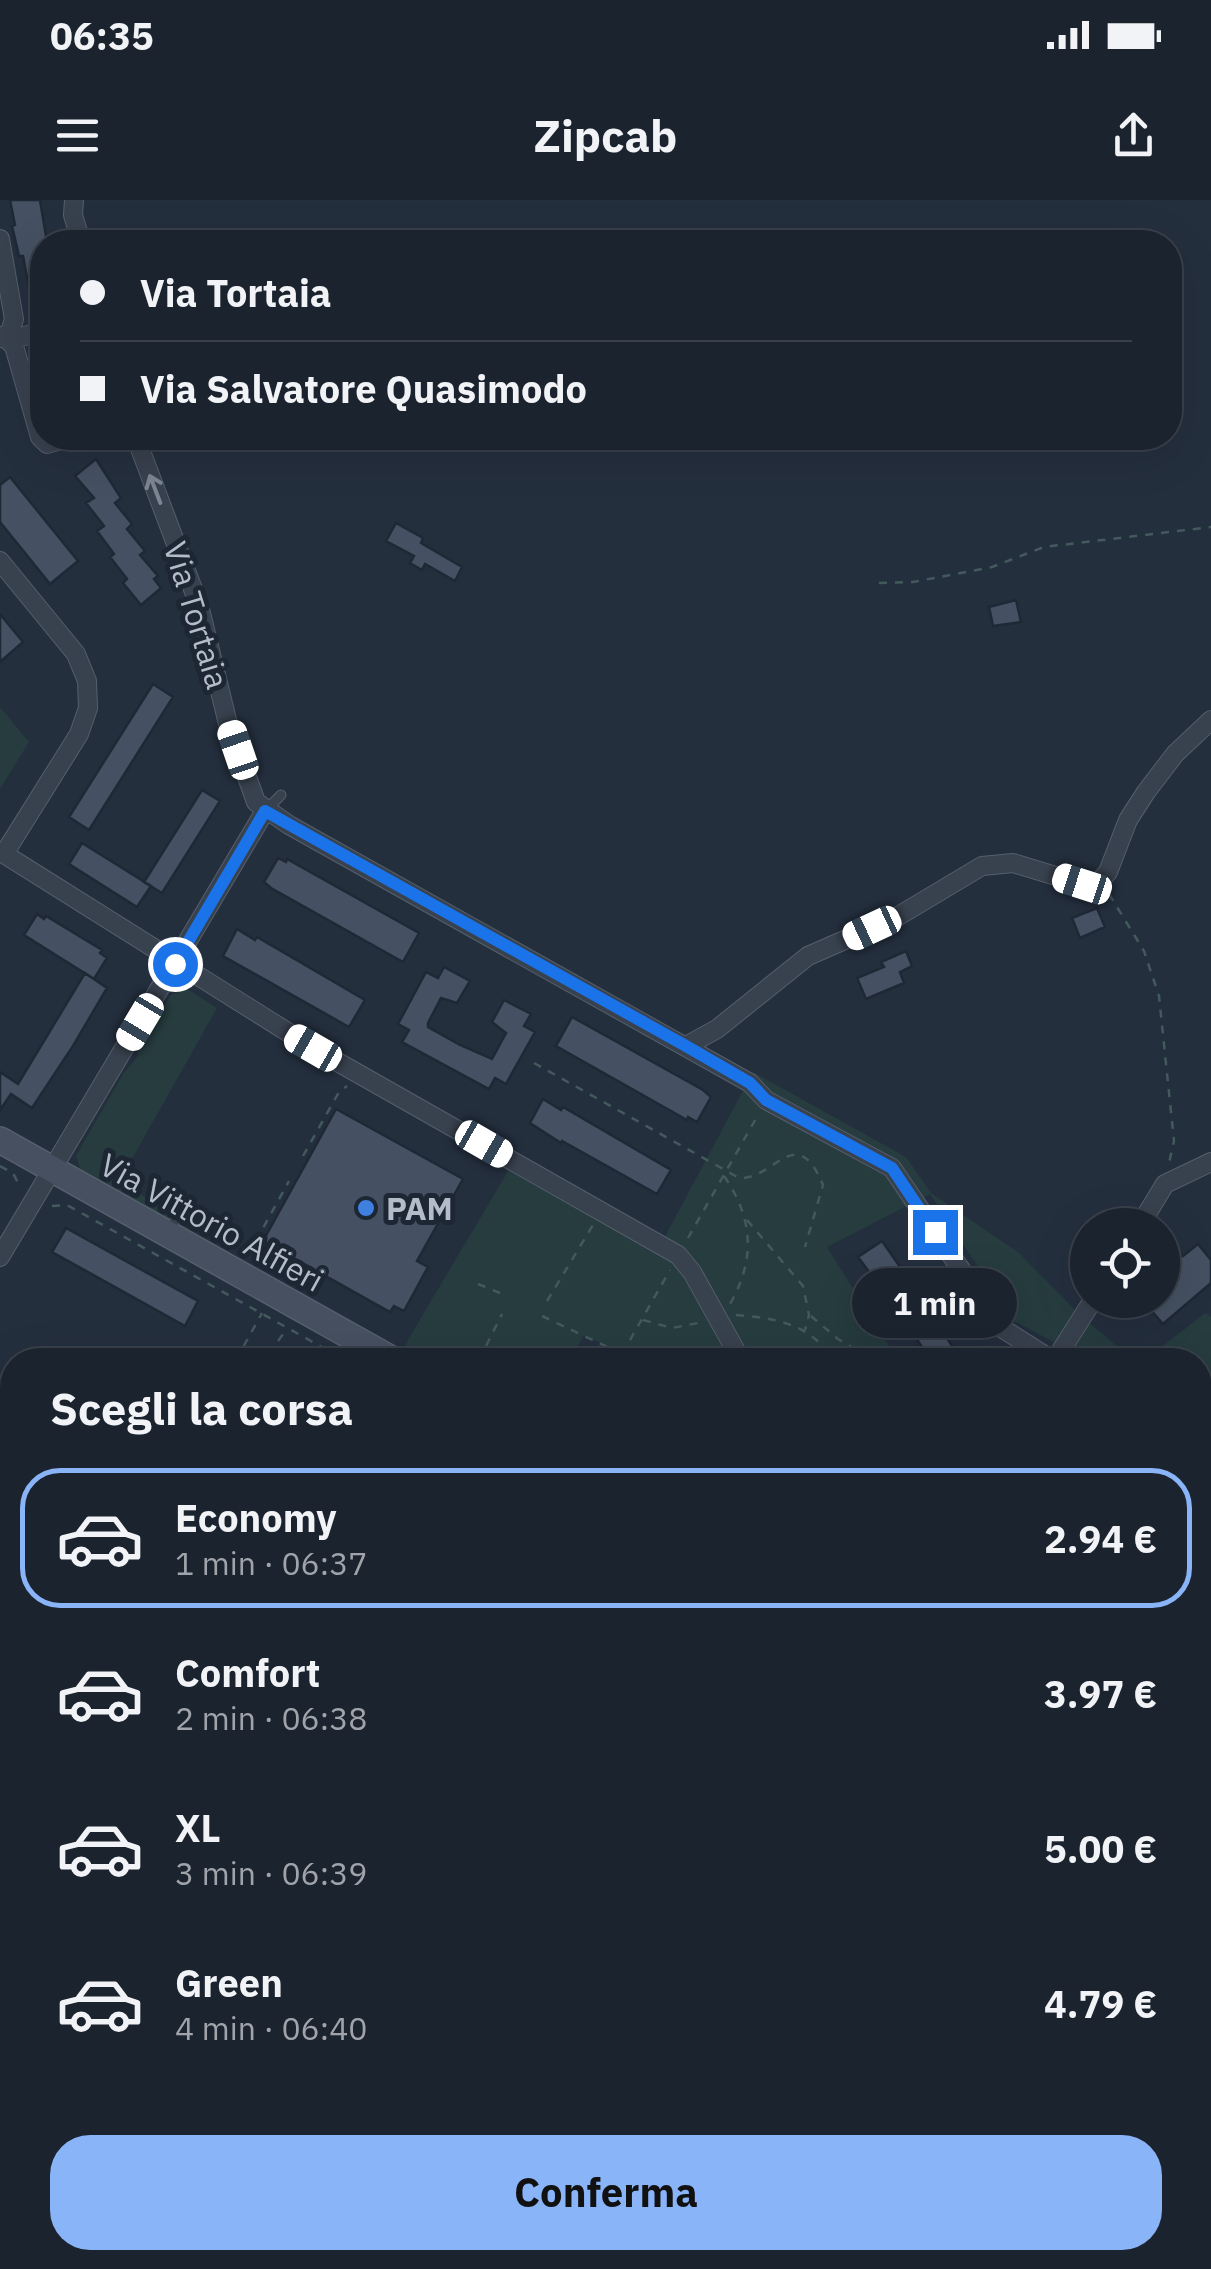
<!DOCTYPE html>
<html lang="it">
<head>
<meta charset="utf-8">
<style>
	body { margin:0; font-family:"IBM Plex Sans",sans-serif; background:#242b36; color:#f1f3f6; height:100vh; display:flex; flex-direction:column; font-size:38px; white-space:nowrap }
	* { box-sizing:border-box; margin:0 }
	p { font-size:32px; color:#a0a4aa }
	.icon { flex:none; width:55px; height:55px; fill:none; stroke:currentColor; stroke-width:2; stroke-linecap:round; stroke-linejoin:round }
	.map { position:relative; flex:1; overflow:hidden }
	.panel { position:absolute; left:0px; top:1148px; width:1212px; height:922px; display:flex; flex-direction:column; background:#1b232e; border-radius:40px 40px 0 0; box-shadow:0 10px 40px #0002,0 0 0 2px #39404a }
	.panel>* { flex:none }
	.top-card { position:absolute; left:30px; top:30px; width:1152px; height:220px; border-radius:40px; box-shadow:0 10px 40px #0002,0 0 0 2px #39404a; display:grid; align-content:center; height:220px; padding:0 50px; background:#1b232e }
	.tools { position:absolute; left:1070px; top:1008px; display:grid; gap:20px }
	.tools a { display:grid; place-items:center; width:110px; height:110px; border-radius:50%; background:#1b232e; box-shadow:0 10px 40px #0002,0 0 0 2px #39404a; font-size:50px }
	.end { position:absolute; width:45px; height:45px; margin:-22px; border:12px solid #1a73e8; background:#fff; box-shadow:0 0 0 5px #fff }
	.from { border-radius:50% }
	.bubble { position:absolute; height:70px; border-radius:35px; background:#1b232e; box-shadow:0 10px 40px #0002,0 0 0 2px #39404a; font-size:32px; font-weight:800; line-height:70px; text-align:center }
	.car { position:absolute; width:30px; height:60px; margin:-30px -15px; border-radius:12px; box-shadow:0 0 8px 2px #0007; background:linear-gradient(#fff 24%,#345 0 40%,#fff 0 76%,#345 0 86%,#fff 0) }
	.top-card b { display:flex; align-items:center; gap:35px; height:95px; font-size:38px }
	.top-card b+b { border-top:2px solid #39404a }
	.top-card i { width:25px; height:25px; background:#f1f3f6 }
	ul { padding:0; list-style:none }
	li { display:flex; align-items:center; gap:30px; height:140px; margin:0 20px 15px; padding:0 30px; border:5px solid transparent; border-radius:40px }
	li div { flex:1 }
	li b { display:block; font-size:38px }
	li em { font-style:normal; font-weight:800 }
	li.on { border-color:#8ab4f8 }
	li>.icon { width:90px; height:90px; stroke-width:1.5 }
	h2 { padding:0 50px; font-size:45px; line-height:120px }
	.cta { display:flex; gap:20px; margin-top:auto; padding:20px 50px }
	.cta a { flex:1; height:115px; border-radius:40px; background:#8ab4f8; color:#111; font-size:40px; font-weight:800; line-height:115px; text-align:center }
	.status { display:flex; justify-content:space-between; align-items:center; height:70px; padding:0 50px; background:#1b232e; direction:ltr }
	.status svg { height:28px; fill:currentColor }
	header { display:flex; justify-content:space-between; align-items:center; height:130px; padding:0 50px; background:#1b232e; font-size:45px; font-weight:800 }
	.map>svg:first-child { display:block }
	.green { fill:#263c3f }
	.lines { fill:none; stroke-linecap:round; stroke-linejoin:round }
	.stream { stroke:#394c67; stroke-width:5 }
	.building { fill:#455162; stroke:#1f2835; stroke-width:2.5 }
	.lane-casing { stroke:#565f6c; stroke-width:11 }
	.street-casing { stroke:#565f6c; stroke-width:20 }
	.secondary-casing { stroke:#565f6c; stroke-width:28 }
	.primary-casing { stroke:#414a57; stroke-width:30 }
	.path { stroke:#44595c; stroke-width:2.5; stroke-dasharray:8 8; stroke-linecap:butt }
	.lane { stroke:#38414e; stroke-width:9 }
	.street { stroke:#38414e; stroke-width:18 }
	.secondary { stroke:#465061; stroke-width:25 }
	.primary { stroke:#56606e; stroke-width:28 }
	.oneway { stroke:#7c8592 }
	.route { stroke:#1a73e8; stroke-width:12 }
	.shop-dot { fill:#3f7fe0; stroke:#1d2633; stroke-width:4 }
	.labels { text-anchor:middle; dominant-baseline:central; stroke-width:10; stroke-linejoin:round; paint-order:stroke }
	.street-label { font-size:32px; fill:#b4bcc9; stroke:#1d2633 }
	.poi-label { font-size:32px; font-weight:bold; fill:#b4bcc9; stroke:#1d2633; text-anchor:start }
</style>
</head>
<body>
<div class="status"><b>06:35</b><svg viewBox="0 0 49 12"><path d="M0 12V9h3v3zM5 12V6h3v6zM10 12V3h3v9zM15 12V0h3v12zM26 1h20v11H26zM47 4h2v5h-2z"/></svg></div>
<header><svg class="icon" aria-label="menu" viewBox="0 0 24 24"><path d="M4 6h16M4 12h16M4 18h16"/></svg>Zipcab<svg class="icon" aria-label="share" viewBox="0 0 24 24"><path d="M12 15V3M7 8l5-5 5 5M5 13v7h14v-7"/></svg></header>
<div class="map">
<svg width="1211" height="2069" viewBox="0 0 1211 2069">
	<rect width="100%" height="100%" fill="#242f3e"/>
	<path class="green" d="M 0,507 L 29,542 L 0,589 Z
		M 187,789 L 217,808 L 119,982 L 172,1012 L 168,1020 L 81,971 L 76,956 L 123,874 L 138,856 L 139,848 L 171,795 Z
		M 753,872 L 906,957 L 931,993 L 1019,1053 L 1077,1112 L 1133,1160 L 1086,1160 L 1013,1120 L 930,994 L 827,1047 L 893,1152 L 889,1160 L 635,1160 L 584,1135 L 570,1160 L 432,1160 L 405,1145 L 514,961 L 661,1044 Z
		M 1205,1113 L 1211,1117 L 1211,1216 L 1200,1202 L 1200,1160 L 1167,1160 L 1159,1149 Z
		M 1211,1655 L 1211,2069 L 1038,2069 L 1039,2058 L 1200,2058 L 1200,1661 Z
		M 0,1670 L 12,1673 L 12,1891 L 0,1889 Z
		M 306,2058 L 809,2058 L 809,2069 L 305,2069 Z
		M 837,2058 L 1012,2058 L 1013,2069 L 836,2069 Z"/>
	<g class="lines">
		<path class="stream" d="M 0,1820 L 12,1826"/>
	</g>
	<path class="building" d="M 10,0 L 40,0 L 47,42 L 42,42 L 42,119 L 35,120 L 23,56 L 19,56 L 12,26 L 15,25 Z
		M 96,259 L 121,298 L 115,303 L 132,324 L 127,329 L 145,351 L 140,355 L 158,376 L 154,379 L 161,388 L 141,405 L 123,383 L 127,379 L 110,357 L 114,354 L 97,331 L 104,326 L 86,303 L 94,298 L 75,276 Z
		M 10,277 L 78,361 L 50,384 L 0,322 L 0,285 Z
		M 396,323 L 423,338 L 421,343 L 462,367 L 455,381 L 425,364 L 422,370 L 410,363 L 414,356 L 386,341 Z
		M 1016,400 L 1021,422 L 993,426 L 989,407 Z
		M 0,414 L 23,442 L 0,462 Z
		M 153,484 L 173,497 L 89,630 L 69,617 Z
		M 202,590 L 220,601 L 162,693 L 144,682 Z
		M 82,643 L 151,686 L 137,707 L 69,664 Z
		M 278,658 L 286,662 L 287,659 L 419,733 L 403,762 L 271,688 L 264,682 Z
		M 1097,708 L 1105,727 L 1080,738 L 1072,718 Z
		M 37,714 L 44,719 L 46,716 L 102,750 L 100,753 L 107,758 L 94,779 L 24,735 Z
		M 237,729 L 255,740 L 257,737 L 365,800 L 349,827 L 223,756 Z
		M 906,751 L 912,766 L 900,772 L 904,783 L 866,799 L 857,778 L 884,767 L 881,762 Z
		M 444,767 L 470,781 L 457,803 L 441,798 L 428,823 L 428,827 L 460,845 L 492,859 L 506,833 L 492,822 L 504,800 L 531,814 L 524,826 L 535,832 L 506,884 L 495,878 L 489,889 L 402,842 L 409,830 L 398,824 L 426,772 L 438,778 Z
		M 85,773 L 107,788 L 73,846 L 32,908 L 11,894 L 0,910 L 0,872 L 18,884 Z
		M 572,817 L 703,890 L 711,897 L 697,922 L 688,917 L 687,920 L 556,846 Z
		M 543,899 L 561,910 L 563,907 L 671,970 L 657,994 L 562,941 L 561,943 L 530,923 Z
		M 336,909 L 463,979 L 417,1061 L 428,1067 L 404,1111 L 394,1106 L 390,1112 L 263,1041 Z
		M 66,1028 L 198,1101 L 185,1126 L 52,1052 Z
		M 882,1041 L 949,1137 L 947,1138 L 961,1160 L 931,1160 L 909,1128 L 906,1130 L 890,1105 L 893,1104 L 858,1057 Z
		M 1198,1044 L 1211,1060 L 1211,1083 L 1163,1124 L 1142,1100 L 1162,1100 L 1162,1079 L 1168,1057 L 1183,1056 Z"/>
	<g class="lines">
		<defs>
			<path id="lane" d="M 267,609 L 281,595
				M 169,1032 L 178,1015
				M 0,2011 L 12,2013"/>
			<path id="street" d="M 74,0 L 73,15 L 81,42
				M 0,39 L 14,119 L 10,132 L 0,138
				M 4,137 L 14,146 L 40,237 L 47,244 L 68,238
				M 4,137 L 21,137 L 42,131
				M 136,238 L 199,405 L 228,524 L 256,602 L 289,625 L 750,883 L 766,900 L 892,968 L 1000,1127 L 1052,1160
				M 0,361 L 76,454 L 87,481 L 88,508 L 79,534 L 4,654 L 313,848 L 678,1055 L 692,1072 L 741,1160
				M 686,846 L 717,829 L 808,756 L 895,718 L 982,666 L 1013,663 L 1082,684 L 1100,681 L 1108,672 L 1128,620 L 1146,592 L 1175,554 L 1211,520
				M 1140,1025 L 1165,984 L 1211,962
				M 0,1057 L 265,611
				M 1055,1160 L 1093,1100
				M 1200,1240 L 1203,1241
				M 0,1295 L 12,1302
				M 0,1463 L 12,1470
				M 0,1511 L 12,1489
				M 0,1906 L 12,1908
				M 94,2069 L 95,2058"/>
			<path id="secondary" d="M 0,940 L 393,1160
				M 1209,1505 L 1207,1546 L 1210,1567
				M 1200,1643 L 1211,1633"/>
			<path id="primary" d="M 0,1648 L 12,1651
				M 823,2058 L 823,2069
				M 1023,2069 L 1024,2058"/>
		</defs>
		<use href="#lane" class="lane-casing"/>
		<use href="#street" class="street-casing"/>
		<use href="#secondary" class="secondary-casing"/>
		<use href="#primary" class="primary-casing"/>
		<path class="path" d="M 879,383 L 913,382 L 992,367 L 1044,347 L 1211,327
			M 1109,694 L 1144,751 L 1159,796 L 1174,941 L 1169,963
			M 534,863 L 739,978 C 775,980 796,920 823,985 L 805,1047
			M 303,956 L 339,892 L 347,886
			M 0,966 L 13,973 L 20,987
			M 724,976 C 753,1018 756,1059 730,1104
			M 52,1006 L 67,1005 L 345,1160
			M 747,1020 L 803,1086 L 809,1115 L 805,1130
			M 688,1038 L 758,915
			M 253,1056 L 252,1048 L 289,981
			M 478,1084 L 500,1093
			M 547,1101 L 593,1025
			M 736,1115 C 776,1118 811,1124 833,1160
			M 542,1116 L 635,1160
			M 811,1116 L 838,1139 L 873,1160
			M 643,1120 L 672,1128 L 698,1123
			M 278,1141 L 287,1129
			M 622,1154 L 670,1070
			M 236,1160 L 262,1113
			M 479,1160 L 502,1114
			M 1200,1354 L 1211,1360
			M 1200,1410 L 1211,1391
			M 0,1583 L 12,1584
			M 359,2058 L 367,2069
			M 844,2064 L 856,2058
			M 473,2069 L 475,2058
			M 776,2069 L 802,2068"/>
		<use href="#lane" class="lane"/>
		<use href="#street" class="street"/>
		<use href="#secondary" class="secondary"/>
		<use href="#primary" class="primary"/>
	</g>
	<defs><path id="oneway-shaft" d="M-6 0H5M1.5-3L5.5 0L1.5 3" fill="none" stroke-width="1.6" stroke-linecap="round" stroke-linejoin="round" transform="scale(2.5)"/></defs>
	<use class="oneway" href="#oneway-shaft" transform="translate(155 289) rotate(-111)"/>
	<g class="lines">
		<path class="route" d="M 175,764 L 265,611 L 686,846 L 750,883 L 766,900 L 892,968 L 935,1032"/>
	</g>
	<circle class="shop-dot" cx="366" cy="1008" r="10"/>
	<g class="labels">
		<g class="street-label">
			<text transform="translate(197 415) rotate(73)">Via Tortaia</text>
			<text transform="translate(212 1022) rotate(29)">Via Vittorio Alfieri</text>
		</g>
		<g class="poi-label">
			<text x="386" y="1008">PAM</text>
		</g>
	</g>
</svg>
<div class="tools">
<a><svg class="icon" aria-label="locate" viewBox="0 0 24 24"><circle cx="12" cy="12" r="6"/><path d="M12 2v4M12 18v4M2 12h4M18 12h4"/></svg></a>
</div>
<i class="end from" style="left:175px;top:764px"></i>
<i class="end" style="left:935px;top:1032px"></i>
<div class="bubble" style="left:852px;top:1068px;width:165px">1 min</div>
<i class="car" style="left:238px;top:550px;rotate:341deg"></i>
<i class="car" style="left:1082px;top:684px;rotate:288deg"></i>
<i class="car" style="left:872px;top:728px;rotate:245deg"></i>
<i class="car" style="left:140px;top:822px;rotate:211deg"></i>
<i class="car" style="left:313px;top:848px;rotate:300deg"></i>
<i class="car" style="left:484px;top:944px;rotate:120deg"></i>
<div class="top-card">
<b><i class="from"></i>Via Tortaia</b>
<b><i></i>Via Salvatore Quasimodo</b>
</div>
<section class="panel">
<h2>Scegli la corsa</h2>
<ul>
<li class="on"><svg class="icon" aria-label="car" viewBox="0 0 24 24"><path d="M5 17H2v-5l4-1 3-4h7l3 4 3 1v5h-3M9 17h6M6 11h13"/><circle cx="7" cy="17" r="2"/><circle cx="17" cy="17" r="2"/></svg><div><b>Economy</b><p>1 min · 06:37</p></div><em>2.94 €</em></li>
<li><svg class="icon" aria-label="car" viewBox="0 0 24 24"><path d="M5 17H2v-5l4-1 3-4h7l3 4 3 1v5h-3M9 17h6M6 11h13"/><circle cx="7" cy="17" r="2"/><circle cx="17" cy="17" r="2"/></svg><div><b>Comfort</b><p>2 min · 06:38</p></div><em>3.97 €</em></li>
<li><svg class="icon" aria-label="car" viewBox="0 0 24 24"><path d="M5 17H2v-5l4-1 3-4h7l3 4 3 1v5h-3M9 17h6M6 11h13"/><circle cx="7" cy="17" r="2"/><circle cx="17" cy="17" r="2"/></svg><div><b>XL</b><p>3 min · 06:39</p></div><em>5.00 €</em></li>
<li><svg class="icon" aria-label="car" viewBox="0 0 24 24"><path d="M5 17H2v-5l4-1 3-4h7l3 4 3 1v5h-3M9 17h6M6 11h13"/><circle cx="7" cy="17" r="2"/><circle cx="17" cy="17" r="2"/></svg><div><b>Green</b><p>4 min · 06:40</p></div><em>4.79 €</em></li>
</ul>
<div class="cta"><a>Conferma</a></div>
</section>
</div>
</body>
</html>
